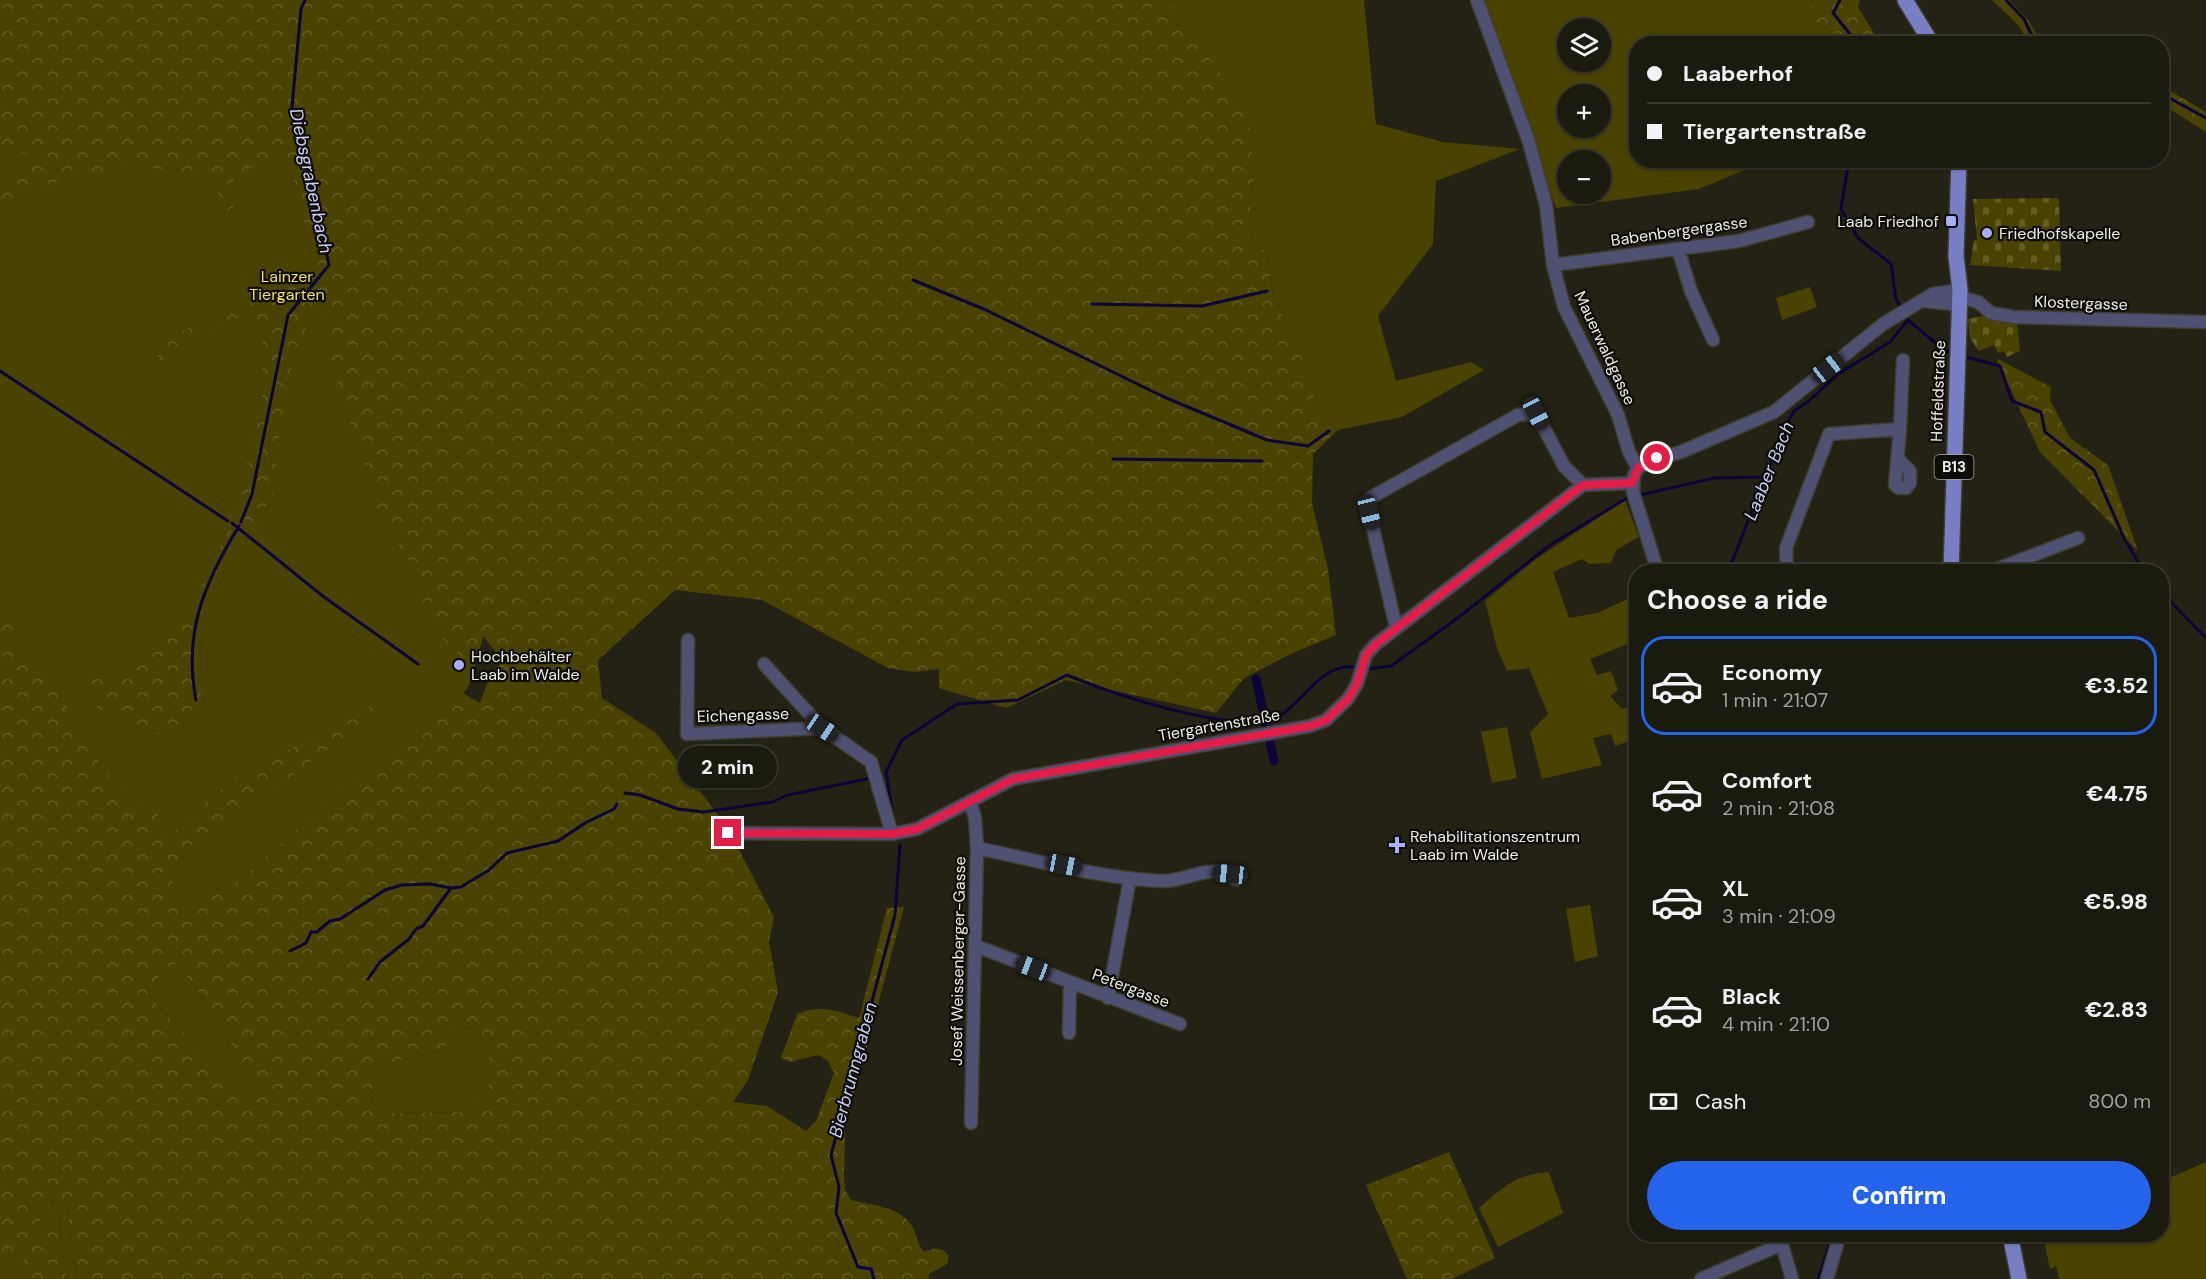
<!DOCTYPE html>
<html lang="en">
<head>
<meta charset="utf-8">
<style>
	body { margin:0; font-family:"DM Sans",sans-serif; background:#28271d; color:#f1f3f6; height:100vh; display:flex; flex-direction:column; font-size:22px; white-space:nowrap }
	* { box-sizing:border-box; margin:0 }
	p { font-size:20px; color:#a0a19e }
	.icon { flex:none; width:33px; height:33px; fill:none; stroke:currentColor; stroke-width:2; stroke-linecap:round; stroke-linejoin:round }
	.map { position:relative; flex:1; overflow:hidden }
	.side { position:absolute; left:1629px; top:564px; width:540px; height:678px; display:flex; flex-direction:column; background:#1b1a0f; border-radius:24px; box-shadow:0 2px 4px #0004,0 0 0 2px #39382f }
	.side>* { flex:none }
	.guide { position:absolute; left:1629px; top:36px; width:540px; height:132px; border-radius:24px; box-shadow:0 2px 4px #0004,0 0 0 2px #39382f; display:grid; align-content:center; height:132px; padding:0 18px; background:#1b1a0f }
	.tools { position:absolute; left:1557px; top:18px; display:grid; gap:12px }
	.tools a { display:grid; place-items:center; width:54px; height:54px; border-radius:50%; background:#1b1a0f; box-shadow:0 2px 4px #0004,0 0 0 2px #39382f; font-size:30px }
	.end { position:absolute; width:27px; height:27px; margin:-14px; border:8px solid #e11d48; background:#fff; box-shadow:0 0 0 3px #fff }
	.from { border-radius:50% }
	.bubble { position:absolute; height:42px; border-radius:21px; background:#1b1a0f; box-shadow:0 2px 4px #0004,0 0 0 2px #39382f; font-size:20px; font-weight:800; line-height:42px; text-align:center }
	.car { position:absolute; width:18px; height:36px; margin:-18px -9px; border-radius:8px; box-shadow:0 0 4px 2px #0007; background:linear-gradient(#222 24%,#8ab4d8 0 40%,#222 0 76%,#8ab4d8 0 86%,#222 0) }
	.guide b { display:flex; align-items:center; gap:21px; height:57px; font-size:22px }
	.guide b+b { border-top:2px solid #39382f }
	.guide i { width:15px; height:15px; background:#f1f3f6 }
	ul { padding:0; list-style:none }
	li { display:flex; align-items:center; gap:18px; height:99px; margin:0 12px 9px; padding:0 6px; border:3px solid transparent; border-radius:24px }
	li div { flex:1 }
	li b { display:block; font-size:22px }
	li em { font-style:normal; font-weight:800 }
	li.selected { border-color:#2563eb }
	li>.icon { width:54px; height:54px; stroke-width:1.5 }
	h2 { padding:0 18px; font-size:27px; line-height:72px }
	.pay { display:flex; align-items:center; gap:15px; height:66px; padding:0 18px; font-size:22px }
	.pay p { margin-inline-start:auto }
	.cta { display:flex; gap:12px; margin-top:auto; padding:12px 18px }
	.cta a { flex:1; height:69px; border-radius:36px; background:#2563eb; color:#fff; font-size:24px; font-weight:800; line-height:69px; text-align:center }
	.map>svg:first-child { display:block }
	.green { fill:#494200; fill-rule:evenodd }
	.forest { fill:url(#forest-crowns); fill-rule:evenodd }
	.cemetery { fill:url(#cemetery-stones) }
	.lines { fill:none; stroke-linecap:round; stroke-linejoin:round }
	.stream { stroke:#0c0339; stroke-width:3 }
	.canal { stroke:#0c0339; stroke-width:9 }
	.minor-casing { stroke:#403e31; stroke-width:15 }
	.major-casing { stroke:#403e31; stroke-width:18 }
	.minor { stroke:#4e5172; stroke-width:12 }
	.major { stroke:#797fc4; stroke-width:15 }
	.route { stroke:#e11d48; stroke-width:8 }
	.poi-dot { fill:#a8b0fc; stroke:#0c0b06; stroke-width:2 }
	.labels { text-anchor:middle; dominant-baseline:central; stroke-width:4.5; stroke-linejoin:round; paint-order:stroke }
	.shield { fill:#0c0b06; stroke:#aaa9a1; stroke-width:1.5 }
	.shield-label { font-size:15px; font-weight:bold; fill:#eeede3 }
	.poi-label { font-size:16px; fill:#eeede3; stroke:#0c0b06; text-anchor:start }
	.street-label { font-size:16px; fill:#eeede3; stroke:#0c0b06 }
	.park-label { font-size:16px; fill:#f1e15d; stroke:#0c0b06 }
	.water-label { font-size:18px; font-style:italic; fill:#c9cffa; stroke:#0c0b06 }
</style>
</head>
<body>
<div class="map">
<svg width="2206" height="1279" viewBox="0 0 2206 1279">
	<defs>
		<pattern id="forest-crowns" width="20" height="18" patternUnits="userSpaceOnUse" patternTransform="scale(1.5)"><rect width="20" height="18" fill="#494200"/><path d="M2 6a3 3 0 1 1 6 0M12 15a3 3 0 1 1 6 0" fill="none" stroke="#645e25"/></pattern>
		<pattern id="cemetery-stones" width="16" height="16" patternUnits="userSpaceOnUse" patternTransform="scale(1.5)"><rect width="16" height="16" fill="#494200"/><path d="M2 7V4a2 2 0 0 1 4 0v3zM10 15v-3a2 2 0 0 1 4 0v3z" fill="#645e25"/></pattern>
	</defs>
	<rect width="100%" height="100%" fill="#242214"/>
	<path class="green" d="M 0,0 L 627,138 L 469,686 L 462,695 L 228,900 L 0,965 Z
		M 1169,0 L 1364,0 L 1376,124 L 1443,142 L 1520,149 L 1436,181 L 1433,244 L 1378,316 L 1396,381 L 1471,362 L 1484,370 L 1402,417 L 1338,430 L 1320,416 L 1306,365 L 1273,295 L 1267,251 L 1247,242 L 1254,170 Z
		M 1482,0 L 1810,0 L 1815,25 L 1841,35 L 1842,43 L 1636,44 L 1636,160 L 1766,161 L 1699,189 L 1556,208 ZM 1568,28 L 1600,28 L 1600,62 L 1568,62 ZM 1568,94 L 1600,94 L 1600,128 L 1568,128 ZM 1568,160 L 1600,160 L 1600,194 L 1568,194 Z
		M 1810,287 L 1817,307 L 1782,320 L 1776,298 Z
		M 1625,500 L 1639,537 L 1616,550 L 1611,563 L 1589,564 L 1582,559 L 1553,572 L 1569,618 L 1597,613 L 1628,599 L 1633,607 L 1636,629 L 1629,635 L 1628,644 L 1590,659 L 1597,675 L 1611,671 L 1618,690 L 1610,696 L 1622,709 L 1636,704 L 1636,739 L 1615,746 L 1611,734 L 1593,738 L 1602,765 L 1542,779 L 1530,732 L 1548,714 L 1529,668 L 1507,671 L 1497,648 L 1485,601 L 1536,559 Z
		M 1507,727 L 1517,778 L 1492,783 L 1481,732 Z
		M 1590,905 L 1598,956 L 1575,962 L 1566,909 Z
		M 177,963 L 209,1007 L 258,1089 L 234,1095 L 208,1058 L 151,998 L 161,972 Z
		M 475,1026 L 489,1052 L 489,1088 L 467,1112 L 392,1113 L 371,1102 L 376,1067 L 444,1050 L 455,1030 Z
		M 2206,1162 L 2206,1279 L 2059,1279 L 2056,1266 L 2050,1269 L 2043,1235 L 2162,1234 L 2162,1181 Z
		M 1549,1172 L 1563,1213 L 1498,1247 L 1479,1208 C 1503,1187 1516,1174 1549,1172 Z
		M 54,1201 L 67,1207 L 77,1279 L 66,1279 L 59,1213 L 11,1279 L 0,1279 L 0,1275 Z"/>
	<path class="forest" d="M 0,0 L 1169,0 L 1247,112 L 1254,170 L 1248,242 L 1267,251 L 1273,295 L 1306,365 L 1320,416 L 1338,430 L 1313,454 L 1312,503 L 1328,569 L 1336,635 L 1293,653 L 1244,678 L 1216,713 L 1066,680 L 1006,708 L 939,688 L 939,669 L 913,672 L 888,668 L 762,600 L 675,590 L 598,660 L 602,698 L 656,733 L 727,827 L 774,917 L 769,941 L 778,992 L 748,1080 L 733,1102 L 767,1106 L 806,1131 L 816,1121 L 834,1073 L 828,1061 L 818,1055 L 790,1062 L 781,1058 L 797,1014 C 819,1004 837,1011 859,1018 L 887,908 L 904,907 L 845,1128 L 844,1174 L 845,1190 L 851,1200 C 870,1205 900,1206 912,1226 C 917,1234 917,1244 924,1252 C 933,1247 942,1247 949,1256 L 947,1264 L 929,1274 L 929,1279 L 77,1279 L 67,1207 L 54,1201 L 0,1275 L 0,602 L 19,636 L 14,642 L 20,659 L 60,693 L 87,747 L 133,803 L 154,808 L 168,833 L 182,829 L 204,804 L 238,776 L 387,698 L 399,697 L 186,853 L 169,873 L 182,906 L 230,888 L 452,697 L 460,692 L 480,703 L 490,676 L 503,661 L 483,636 L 474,655 L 462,658 L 441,637 L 426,612 L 413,566 L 377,512 L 369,475 L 348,428 L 358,405 L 342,398 L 329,351 L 327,315 L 314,309 L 293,362 L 276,455 L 273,499 L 249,525 L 240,519 L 237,509 L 262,395 L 262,337 L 239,318 L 203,334 L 165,369 L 155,365 L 160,344 L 179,332 L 241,308 L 300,280 L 314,258 L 287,155 L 234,175 L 233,210 L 215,211 L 220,178 L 133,165 L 58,181 L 15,200 L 0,212 L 0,181 L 34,158 L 0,143 ZM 177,963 L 209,1007 L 258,1089 L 234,1095 L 208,1058 L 151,998 L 161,972 ZM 475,1026 L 489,1052 L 489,1088 L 467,1112 L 392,1113 L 371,1102 L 376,1067 L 444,1050 L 455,1030 Z
		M 1810,0 L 1860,0 L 1858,7 L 1880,43 L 1842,43 L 1841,35 L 1815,25 Z
		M 1992,0 L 2009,0 L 2028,20 L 2042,43 L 2029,43 L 2018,25 Z
		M 2162,86 L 2206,112 L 2206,132 L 2162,104 Z
		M 1996,358 L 2051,387 L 2050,400 L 2070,438 L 2108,465 L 2138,551 L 2040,452 Z
		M 229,529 L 238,537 C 212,570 187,641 198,683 C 200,692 205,701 208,709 L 159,734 L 99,709 L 87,694 L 90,681 C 179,655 191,605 229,529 Z
		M 1449,1152 L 1495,1258 L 1452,1279 L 1407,1279 L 1366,1185 Z
		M 56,1213 L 59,1213 L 66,1279 L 11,1279 Z"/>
	<path class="cemetery" d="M 2059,198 L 2061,271 L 1970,265 L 1974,240 L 1977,240 L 1973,199 Z
		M 1987,315 L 2017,321 L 2020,351 L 2007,357 L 2003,351 L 1998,353 L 1994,345 L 1979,351 L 1970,338 L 1968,319 Z"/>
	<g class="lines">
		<path class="stream" d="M 1840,0 L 1833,13 L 1858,44
			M 2006,0 L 2024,19 L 2036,44
			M 2162,94 L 2206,118
			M 1849,160 L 1841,209 L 1858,238 L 1891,264 L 1896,299 L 1901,308
			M 913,280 L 986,310 L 1164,397 L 1267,440 L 1308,446 L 1329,431
			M 1092,304 L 1202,306 L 1267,291
			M 1908,320 L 1945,351 L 1952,353
			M 1962,356 L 2000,366 L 2012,401 L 2041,412 L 2045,432 L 2094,470 L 2124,538 L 2144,572
			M 0,371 L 228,521
			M 1113,459 L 1262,461
			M 1640,495 L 1714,478 L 1765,477
			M 241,522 L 252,494 L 288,315 L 329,265 L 292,107 L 301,9 L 305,0
			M 232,523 L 324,597 L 418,664
			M 1728,572 L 1785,427 L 1794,411 L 1809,401 L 1838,374 L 1890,342 L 1908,320 L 1904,314
			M 2162,593 L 2206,638
			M 1368,669 L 1391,666 L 1455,620 L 1550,545 L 1627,498
			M 196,700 C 183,633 204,583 239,526
			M 625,793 L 640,795 L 678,809 L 704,812 L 772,802 L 788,795 L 871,778
			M 892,811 L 886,772 L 902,740 L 957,704 L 1018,700 L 1067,675 C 1107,692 1243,739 1281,715 C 1306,699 1320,664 1355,667
			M 290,951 L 306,943 L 311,932 L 317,932 L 330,921 L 340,919 L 385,890 L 402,885 L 430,884 L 451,888 L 461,887 L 489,870 L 507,853 L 558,841 L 585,823 L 614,809 L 617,804
			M 368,979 L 380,962 L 409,939 L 416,929 L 423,926 L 451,888
			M 874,1279 L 871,1269 L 858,1267 L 836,1213 L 839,1187 L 831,1155 L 895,915 L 900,845
			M 1818,1279 L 1833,1234"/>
		<path class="canal" d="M 1256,679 L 1274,761"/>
		<defs>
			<path id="minor" d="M 1477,0 L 1529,142 L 1546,205 L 1553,265 L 1564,307 L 1618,415 L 1629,452 L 1638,468
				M 1678,249 L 1691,291 L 1713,340
				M 1553,265 L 1739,241 L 1808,222
				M 1960,297 L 1978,302 L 1991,313 L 2013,317 L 2206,322
				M 1924,301 L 1960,305
				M 1900,429 L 1903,360
				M 1658,572 L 1633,492 L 1634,475 L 1638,468 L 1650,461 L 1681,452 L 1774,412 L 1883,324 L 1933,294 L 1960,290
				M 1787,572 L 1786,548 L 1829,434 L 1900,429 L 1895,485 L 1899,488 L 1906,488 L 1910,483 L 1910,471 L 1899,460
				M 1989,572 L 2078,538
				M 1396,627 L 1369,512 L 1370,498 L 1518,415 L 1536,413 L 1564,466 L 1583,485
				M 688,640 L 687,734 L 822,728
				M 764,664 L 822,728 L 871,762 L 892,834
				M 970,801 L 975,818 L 977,848 L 971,1123
				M 728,833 L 892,834 L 917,829 L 1013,779 L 1310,726 L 1326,720 L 1348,699 L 1357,684 L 1366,655 L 1376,644 L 1583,485 L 1632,483
				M 977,848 C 1035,860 1103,879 1162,881 C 1185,882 1216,860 1236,880
				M 976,946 L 1180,1024
				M 1108,998 L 1130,878
				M 1069,1033 L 1070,983
				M 1779,1234 L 1792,1279
				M 1701,1279 L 1782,1244
				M 1827,1279 L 1840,1234"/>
			<path id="major" d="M 1905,0 L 1932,44
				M 1951,572 L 1960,290 L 1956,256 L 1959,160
				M 2010,1234 L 2019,1279"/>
		</defs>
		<use href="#minor" class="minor-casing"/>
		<use href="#major" class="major-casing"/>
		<use href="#minor" class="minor"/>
		<use href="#major" class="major"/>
	</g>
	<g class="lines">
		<path class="route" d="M 728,833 L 892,834 L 917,829 L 1013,779 L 1310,726 L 1326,720 L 1348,699 L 1357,684 L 1366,655 L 1376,644 L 1583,485 L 1632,483 L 1638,468 L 1657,458"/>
	</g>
	<g class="poi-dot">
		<rect x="1945" y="215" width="12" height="12" rx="3"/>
		<circle cx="1987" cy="233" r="6"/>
		<circle cx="459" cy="665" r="6"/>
		<path d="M1394 836h6v6h6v6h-6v6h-6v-6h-6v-6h6z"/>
	</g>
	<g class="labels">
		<rect class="shield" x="1934.5" y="455" width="39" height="24" rx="4.5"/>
		<g class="shield-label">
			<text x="1954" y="467">B13</text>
		</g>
		<g class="poi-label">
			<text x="1939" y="221" text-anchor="end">Laab Friedhof</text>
			<text x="1999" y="233">Friedhofskapelle</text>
			<text x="471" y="656">Hochbehälter<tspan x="471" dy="18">Laab im Walde</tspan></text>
			<text x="1410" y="836">Rehabilitationszentrum<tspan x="1410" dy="18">Laab im Walde</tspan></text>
		</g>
		<g class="street-label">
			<text transform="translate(1679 231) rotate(-8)">Babenbergergasse</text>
			<text transform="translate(2081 303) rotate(2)">Klostergasse</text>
			<text transform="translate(1605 348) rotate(65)">Mauerwaldgasse</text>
			<text transform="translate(1938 391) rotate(-88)">Hoffeldstraße</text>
			<text transform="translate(743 715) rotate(-2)">Eichengasse</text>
			<text transform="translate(1219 725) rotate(-10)">Tiergartenstraße</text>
			<text transform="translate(958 961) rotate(-89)">Josef Weissenberger-Gasse</text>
			<text transform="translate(1131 988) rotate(21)">Petergasse</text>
		</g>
		<g class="park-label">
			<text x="287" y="276">Lainzer<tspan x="287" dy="18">Tiergarten</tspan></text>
		</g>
		<g class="water-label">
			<text transform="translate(311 181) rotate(78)">Diebsgrabenbach</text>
			<text transform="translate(1769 471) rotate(-68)">Laaber Bach</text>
			<text transform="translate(853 1070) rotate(-75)">Bierbrunngraben</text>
		</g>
	</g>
</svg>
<div class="tools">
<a><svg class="icon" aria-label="layers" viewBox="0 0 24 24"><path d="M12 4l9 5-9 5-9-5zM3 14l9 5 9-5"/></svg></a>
<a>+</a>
<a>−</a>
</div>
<i class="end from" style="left:1657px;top:458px"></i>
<i class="end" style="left:728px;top:833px"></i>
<div class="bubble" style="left:678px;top:746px;width:99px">2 min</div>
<i class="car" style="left:1828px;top:368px;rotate:52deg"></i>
<i class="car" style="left:1536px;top:413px;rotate:153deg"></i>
<i class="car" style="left:1369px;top:512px;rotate:166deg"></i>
<i class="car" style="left:822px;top:728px;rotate:124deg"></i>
<i class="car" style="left:1064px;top:865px;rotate:101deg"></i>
<i class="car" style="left:1230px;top:874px;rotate:276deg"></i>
<i class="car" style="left:1033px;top:968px;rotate:291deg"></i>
<div class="guide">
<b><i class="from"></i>Laaberhof</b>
<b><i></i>Tiergartenstraße</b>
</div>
<section class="side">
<h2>Choose a ride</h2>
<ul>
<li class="selected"><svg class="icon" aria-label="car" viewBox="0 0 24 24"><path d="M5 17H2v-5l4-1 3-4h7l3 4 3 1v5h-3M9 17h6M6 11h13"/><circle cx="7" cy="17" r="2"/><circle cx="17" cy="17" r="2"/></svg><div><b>Economy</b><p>1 min · 21:07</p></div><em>€3.52</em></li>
<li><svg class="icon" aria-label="car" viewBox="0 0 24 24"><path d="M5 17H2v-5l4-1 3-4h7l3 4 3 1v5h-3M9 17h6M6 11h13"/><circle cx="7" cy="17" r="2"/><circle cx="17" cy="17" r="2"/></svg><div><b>Comfort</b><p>2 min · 21:08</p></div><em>€4.75</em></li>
<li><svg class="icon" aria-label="car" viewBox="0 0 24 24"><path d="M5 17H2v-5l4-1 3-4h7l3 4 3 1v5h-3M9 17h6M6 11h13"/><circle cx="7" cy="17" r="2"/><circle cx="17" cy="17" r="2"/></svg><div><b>XL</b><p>3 min · 21:09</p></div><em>€5.98</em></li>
<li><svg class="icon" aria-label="car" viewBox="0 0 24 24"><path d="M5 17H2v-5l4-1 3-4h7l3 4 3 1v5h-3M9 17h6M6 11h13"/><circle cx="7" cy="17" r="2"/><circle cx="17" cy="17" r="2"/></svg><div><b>Black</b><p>4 min · 21:10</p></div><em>€2.83</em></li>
</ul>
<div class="pay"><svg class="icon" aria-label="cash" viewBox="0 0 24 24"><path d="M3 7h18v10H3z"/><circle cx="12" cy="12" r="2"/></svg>Cash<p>800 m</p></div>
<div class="cta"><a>Confirm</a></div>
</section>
</div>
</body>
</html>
